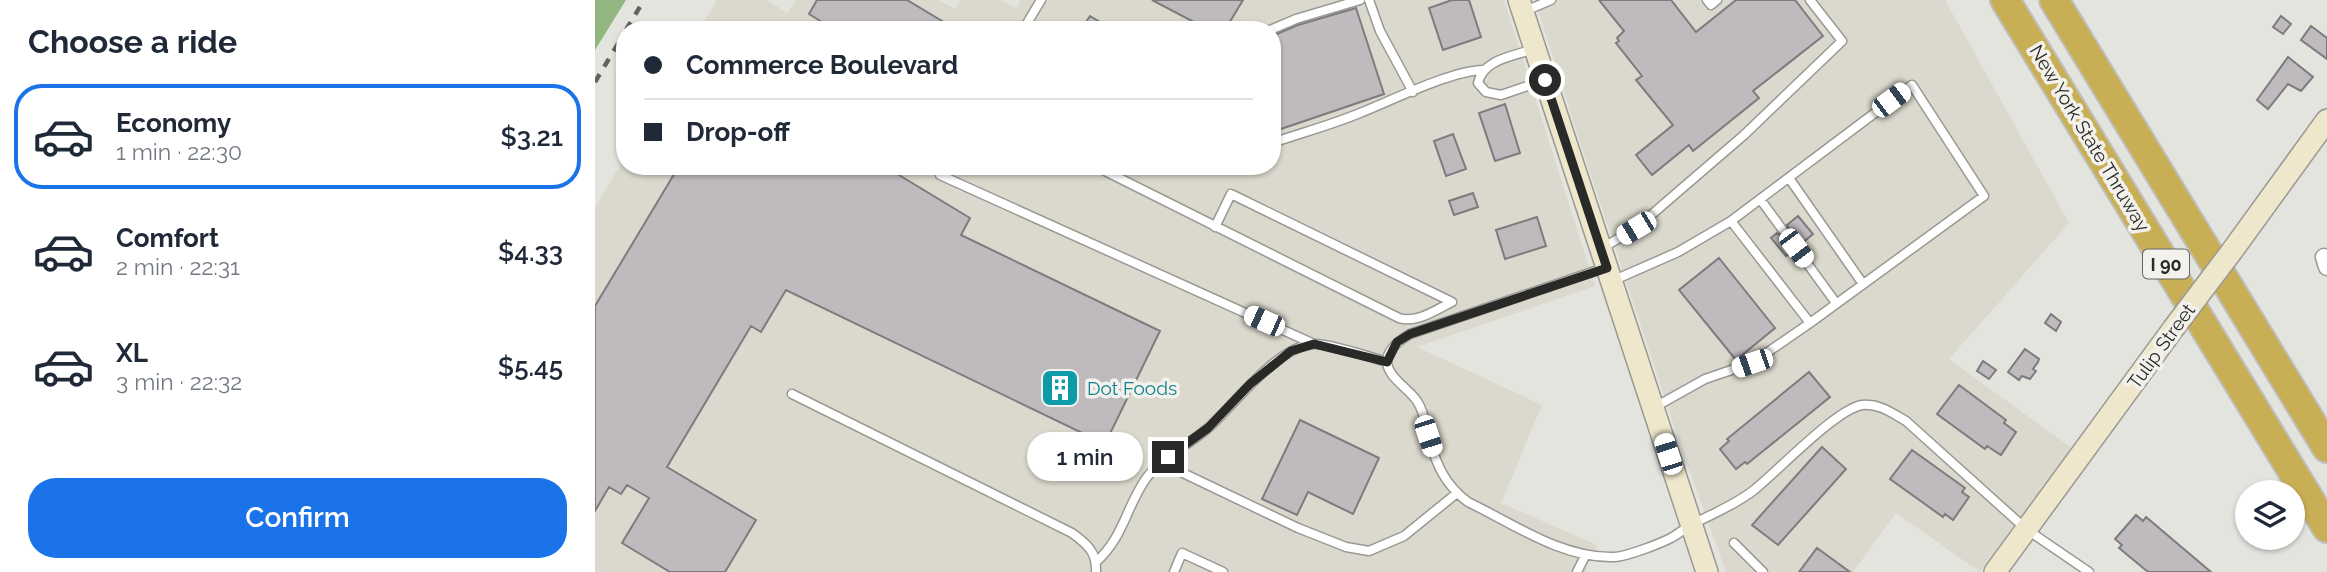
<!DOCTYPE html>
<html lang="en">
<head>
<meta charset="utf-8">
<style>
	body { margin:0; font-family:Raleway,sans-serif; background:#f6f6f7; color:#1f2937; height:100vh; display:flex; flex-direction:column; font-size:26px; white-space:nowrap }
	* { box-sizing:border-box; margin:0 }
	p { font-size:23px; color:#747a83 }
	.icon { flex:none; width:38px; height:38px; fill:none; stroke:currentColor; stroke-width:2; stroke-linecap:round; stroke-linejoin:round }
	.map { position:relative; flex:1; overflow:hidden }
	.sheet { display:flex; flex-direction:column; background:#fff; width:595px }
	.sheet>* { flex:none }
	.guide { position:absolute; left:21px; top:21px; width:665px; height:154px; border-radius:28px; box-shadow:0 2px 5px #0004; display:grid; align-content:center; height:154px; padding:0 28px; background:#fff }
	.controls { position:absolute; left:1640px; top:480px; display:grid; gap:14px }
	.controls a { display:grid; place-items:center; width:70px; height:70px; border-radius:50%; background:#fff; box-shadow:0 2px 5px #0004; font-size:35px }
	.end { position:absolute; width:32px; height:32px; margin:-16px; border:9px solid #292927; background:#fff; box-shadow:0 0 0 4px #fff }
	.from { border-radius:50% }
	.bubble { position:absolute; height:49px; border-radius:24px; background:#fff; box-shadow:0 2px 5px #0004; font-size:23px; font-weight:600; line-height:49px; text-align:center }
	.car { position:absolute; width:21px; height:42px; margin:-21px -10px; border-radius:9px; box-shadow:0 0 5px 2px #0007; background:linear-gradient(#fff 24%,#345 0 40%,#fff 0 76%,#345 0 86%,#fff 0) }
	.guide b { display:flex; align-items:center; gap:24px; height:66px; font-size:26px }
	.guide b+b { border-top:2px solid #e0e1e3 }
	.guide i { width:18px; height:18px; background:#1f2937 }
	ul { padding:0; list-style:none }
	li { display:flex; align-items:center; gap:21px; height:105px; margin:0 14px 10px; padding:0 14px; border:4px solid transparent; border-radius:28px }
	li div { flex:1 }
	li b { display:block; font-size:26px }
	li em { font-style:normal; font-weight:600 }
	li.active { border-color:#1a73e8 }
	li>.icon { width:63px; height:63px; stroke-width:1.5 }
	h2 { padding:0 28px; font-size:32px; line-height:84px }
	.button { display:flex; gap:14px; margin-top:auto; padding:14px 28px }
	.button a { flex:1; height:80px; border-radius:28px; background:#1a73e8; color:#fff; font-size:28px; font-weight:600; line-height:80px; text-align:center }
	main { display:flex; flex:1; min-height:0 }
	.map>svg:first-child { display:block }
	.built { fill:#dbd9cd }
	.forest { fill:#91b67f }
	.building { fill:#bebabe; stroke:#7e7b7f; stroke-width:2 }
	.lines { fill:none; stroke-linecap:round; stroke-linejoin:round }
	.lane-casing { stroke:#999893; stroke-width:11 }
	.street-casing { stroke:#999893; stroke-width:19 }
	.secondary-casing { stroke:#999893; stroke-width:24 }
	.highway-casing { stroke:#bfbfbe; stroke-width:32 }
	.lane { stroke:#fff; stroke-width:8 }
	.street { stroke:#fff; stroke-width:16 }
	.secondary { stroke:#eee7cc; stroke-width:21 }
	.highway { stroke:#c8af55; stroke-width:28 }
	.rail { stroke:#62625f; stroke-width:4.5; stroke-dasharray:9 9; stroke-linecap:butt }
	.secondary-bridge-casing { stroke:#999893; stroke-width:24; stroke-linecap:butt }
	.secondary-bridge { stroke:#eee7cc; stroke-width:21 }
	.route { stroke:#292927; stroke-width:9 }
	.labels { text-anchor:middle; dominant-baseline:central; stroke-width:7; stroke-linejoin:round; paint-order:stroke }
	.shield { fill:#f2f1ec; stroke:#656562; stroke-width:2 }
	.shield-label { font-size:18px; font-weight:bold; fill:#292927 }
	.street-label { font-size:19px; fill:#292927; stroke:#f2f1ec }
	.culture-label { font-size:19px; fill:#0d838f; stroke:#f2f1ec; text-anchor:start }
</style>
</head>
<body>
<main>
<section class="sheet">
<h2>Choose a ride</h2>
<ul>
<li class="active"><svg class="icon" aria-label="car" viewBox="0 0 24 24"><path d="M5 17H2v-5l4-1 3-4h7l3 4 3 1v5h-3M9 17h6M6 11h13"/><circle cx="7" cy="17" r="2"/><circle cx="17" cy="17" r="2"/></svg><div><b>Economy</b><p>1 min · 22:30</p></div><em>$3.21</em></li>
<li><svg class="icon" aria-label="car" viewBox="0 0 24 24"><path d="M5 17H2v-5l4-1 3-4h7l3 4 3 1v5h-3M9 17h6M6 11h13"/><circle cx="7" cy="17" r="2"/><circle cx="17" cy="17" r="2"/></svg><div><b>Comfort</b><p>2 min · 22:31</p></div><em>$4.33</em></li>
<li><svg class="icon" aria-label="car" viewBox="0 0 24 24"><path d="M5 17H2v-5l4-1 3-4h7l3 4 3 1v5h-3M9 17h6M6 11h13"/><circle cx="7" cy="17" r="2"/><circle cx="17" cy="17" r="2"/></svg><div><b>XL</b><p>3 min · 22:32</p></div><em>$5.45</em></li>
</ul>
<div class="button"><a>Confirm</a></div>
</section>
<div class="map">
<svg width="1732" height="572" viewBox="0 0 1732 572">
	<rect width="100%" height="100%" fill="#e4e4df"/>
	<path class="built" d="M 122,0 L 172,0 L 192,13 L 201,0 L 344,0 L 360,9 L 365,0 L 405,0 L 421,8 L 426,0 L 909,0 L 1000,286 L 822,347 L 947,405 L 906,503 L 1002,545 L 990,572 L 0,572 L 0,208 L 30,157 L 30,166 L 677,166 L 677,30 L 104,30 Z
		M 940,0 L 1350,0 L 1474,223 L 1354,359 L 1478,449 L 1385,572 L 1301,513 L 1258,572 L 1131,572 L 1084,441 L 982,133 Z"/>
	<path class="forest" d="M 0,0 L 31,0 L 0,50 Z"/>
	<path class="building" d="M 222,0 L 312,0 L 362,30 L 240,30 L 214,14 Z
		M 557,0 L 648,0 L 630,30 L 614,30 Z
		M 857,0 L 874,0 L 886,37 L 848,50 L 834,8 Z
		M 1004,0 L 1076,0 L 1101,32 L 1141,0 L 1200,0 L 1228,36 L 1158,91 L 1164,98 L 1098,151 L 1094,145 L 1057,175 L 1041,155 L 1078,125 L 1041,80 L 1047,76 L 1021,43 L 1024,41 L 1022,38 L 1029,31 Z
		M 761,8 L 789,94 L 677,132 L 677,36 L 703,25 Z
		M 495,16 L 518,30 L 486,30 Z
		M 1686,16 L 1696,24 L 1688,34 L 1678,27 Z
		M 1716,26 L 1732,38 L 1732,59 L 1706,40 Z
		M 1693,57 L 1718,77 L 1706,91 L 1693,84 L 1673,109 L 1662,100 Z
		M 910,104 L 925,153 L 900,161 L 884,113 Z
		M 858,134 L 871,169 L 851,176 L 839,141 Z
		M 84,166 L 289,166 L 375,218 L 366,235 L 565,331 L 510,444 L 191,290 L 166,332 L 156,326 L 72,467 L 161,520 L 130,572 L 75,572 L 27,543 L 54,498 L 32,485 L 26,494 L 14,487 L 0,511 L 0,306 Z
		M 878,193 L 883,207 L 859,215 L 854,201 Z
		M 1203,216 L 1218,234 L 1206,244 L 1201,242 L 1197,243 L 1194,248 L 1196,252 L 1191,256 L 1176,238 L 1182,233 L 1187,236 L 1191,234 L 1194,229 L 1192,225 Z
		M 942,217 L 951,246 L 910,259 L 901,230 Z
		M 1124,258 L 1180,328 L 1141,360 L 1084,290 Z
		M 1456,314 L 1466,322 L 1461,331 L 1450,323 Z
		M 1430,349 L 1444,359 L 1443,362 L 1438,369 L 1441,371 L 1435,379 L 1427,376 L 1424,380 L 1413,372 Z
		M 1388,361 L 1401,370 L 1394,379 L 1382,371 Z
		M 1214,372 L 1235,397 L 1152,464 L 1150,462 L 1141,469 L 1125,449 L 1134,441 L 1132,439 Z
		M 1364,385 L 1411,420 L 1409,423 L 1421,432 L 1406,455 L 1392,446 L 1390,449 L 1342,414 Z
		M 705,420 L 784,458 L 758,514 L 713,492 L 702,515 L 667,499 Z
		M 1227,447 L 1251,469 L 1183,545 L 1157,525 Z
		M 1317,450 L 1370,488 L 1367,492 L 1374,497 L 1358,520 L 1350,514 L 1348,517 L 1295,479 Z
		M 1541,515 L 1548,521 L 1551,517 L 1616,572 L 1553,572 L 1524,548 L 1527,545 L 1520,539 Z
		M 1222,548 L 1255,572 L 1204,572 Z"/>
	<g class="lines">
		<defs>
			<path id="lane" d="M 774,0 L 785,31 L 818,92
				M 1112,0 L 1116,5 L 1122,0
				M 930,11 L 956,0
				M 428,30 L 446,0
				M 675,30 L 701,19 L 765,0
				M 939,49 C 919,56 888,59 883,83 L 891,92 L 906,95 L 950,80
				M 677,143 C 706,133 736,125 765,113 C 798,100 855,71 888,70
				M 350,166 L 345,175 L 719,344
				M 500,166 L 804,318 C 822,324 842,309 857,302 L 636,194 L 620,227
				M 1194,178 L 1268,284
				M 1165,199 L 1187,229
				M 1136,221 L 1317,85 L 1389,196 L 1215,323
				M 1009,247 L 1041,228 L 1149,135 L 1247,41 L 1215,0
				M 1201,248 L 1241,303
				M 1009,268 L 815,334 C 805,340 791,350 792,363 C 794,378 814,389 822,401 C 830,413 830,425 834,438 C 841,464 850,485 873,502 C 919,524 967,559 1020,557 C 1033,556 1064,544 1076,538 C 1083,534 1090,528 1098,524 C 1119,513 1140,505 1159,490 C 1182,472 1241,409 1267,405 C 1284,403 1297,413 1311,421 L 1431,529 L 1494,572
				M 1017,281 L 1083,252 L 1136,221 L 1215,323 L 1157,363 L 1110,379 L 1060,407
				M 197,394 L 477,533 C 492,544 502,552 501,572
				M 567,463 L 703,528 L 751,547 L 774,551 L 809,536 L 862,493
				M 1139,543 L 1168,572
				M 501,562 C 528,538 531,508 550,480 C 565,458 592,446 612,429 C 639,406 681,346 719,344 C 734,343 775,357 792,362
				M 579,572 L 587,553 L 628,572
				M 982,572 L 990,556"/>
			<path id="street" d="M 1729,257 L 1732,267"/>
			<path id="secondary" d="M 924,0 L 1112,572
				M 1637,251 L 1732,120
				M 1400,572 L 1578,329"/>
			<path id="highway" d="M 1410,0 L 1732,528
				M 1459,0 L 1732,448"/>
		</defs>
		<use href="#lane" class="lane-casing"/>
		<use href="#street" class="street-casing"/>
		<use href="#secondary" class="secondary-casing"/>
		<use href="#highway" class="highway-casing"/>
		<use href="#lane" class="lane"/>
		<use href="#street" class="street"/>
		<use href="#secondary" class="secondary"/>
		<use href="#highway" class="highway"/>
		<path class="rail" d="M 31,30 L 49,0
			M 0,82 L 30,32"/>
		<defs>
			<path id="secondary-bridge" d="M 1578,329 L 1637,251"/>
		</defs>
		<use href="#secondary-bridge" class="secondary-bridge-casing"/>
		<use href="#secondary-bridge" class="secondary-bridge"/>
	</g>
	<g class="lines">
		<path class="route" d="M 573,457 L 613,428 L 655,384 L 696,351 L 719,344 L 792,362 L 802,342 L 815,334 L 1012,268 L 950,80"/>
	</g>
	<defs>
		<symbol id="building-square" viewBox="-11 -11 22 22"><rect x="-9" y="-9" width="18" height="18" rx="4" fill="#0f9aa8" stroke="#f2f1ec"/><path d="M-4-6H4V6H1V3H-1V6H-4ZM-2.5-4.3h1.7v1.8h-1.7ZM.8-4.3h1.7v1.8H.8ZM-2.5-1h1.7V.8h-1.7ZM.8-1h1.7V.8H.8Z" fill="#fff"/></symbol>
	</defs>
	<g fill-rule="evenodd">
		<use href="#building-square" x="443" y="366" width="44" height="44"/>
	</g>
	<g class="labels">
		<rect class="shield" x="1548" y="249.5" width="46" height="29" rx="5"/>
		<g class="shield-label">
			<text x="1571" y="264">I 90</text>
		</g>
		<g class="street-label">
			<text transform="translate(1495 138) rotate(59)">New York State Thruway</text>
			<text transform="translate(1566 346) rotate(-54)">Tulip Street</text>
		</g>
		<g class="culture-label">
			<text x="492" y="388">Dot Foods</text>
		</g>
	</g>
</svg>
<div class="controls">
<a><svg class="icon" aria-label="layers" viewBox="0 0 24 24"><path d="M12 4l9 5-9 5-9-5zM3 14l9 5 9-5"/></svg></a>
</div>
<i class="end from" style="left:950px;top:80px"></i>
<i class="end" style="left:573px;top:457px"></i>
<div class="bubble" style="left:432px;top:432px;width:116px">1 min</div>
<i class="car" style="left:1296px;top:100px;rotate:53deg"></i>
<i class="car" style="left:1041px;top:228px;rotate:239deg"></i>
<i class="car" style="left:1201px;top:248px;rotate:143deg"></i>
<i class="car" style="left:669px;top:321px;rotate:294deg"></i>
<i class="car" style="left:1157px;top:363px;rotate:251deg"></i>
<i class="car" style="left:833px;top:436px;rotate:162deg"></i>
<i class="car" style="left:1073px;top:454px;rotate:342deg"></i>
<div class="guide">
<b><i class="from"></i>Commerce Boulevard</b>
<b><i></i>Drop-off</b>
</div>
</div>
</main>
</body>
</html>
